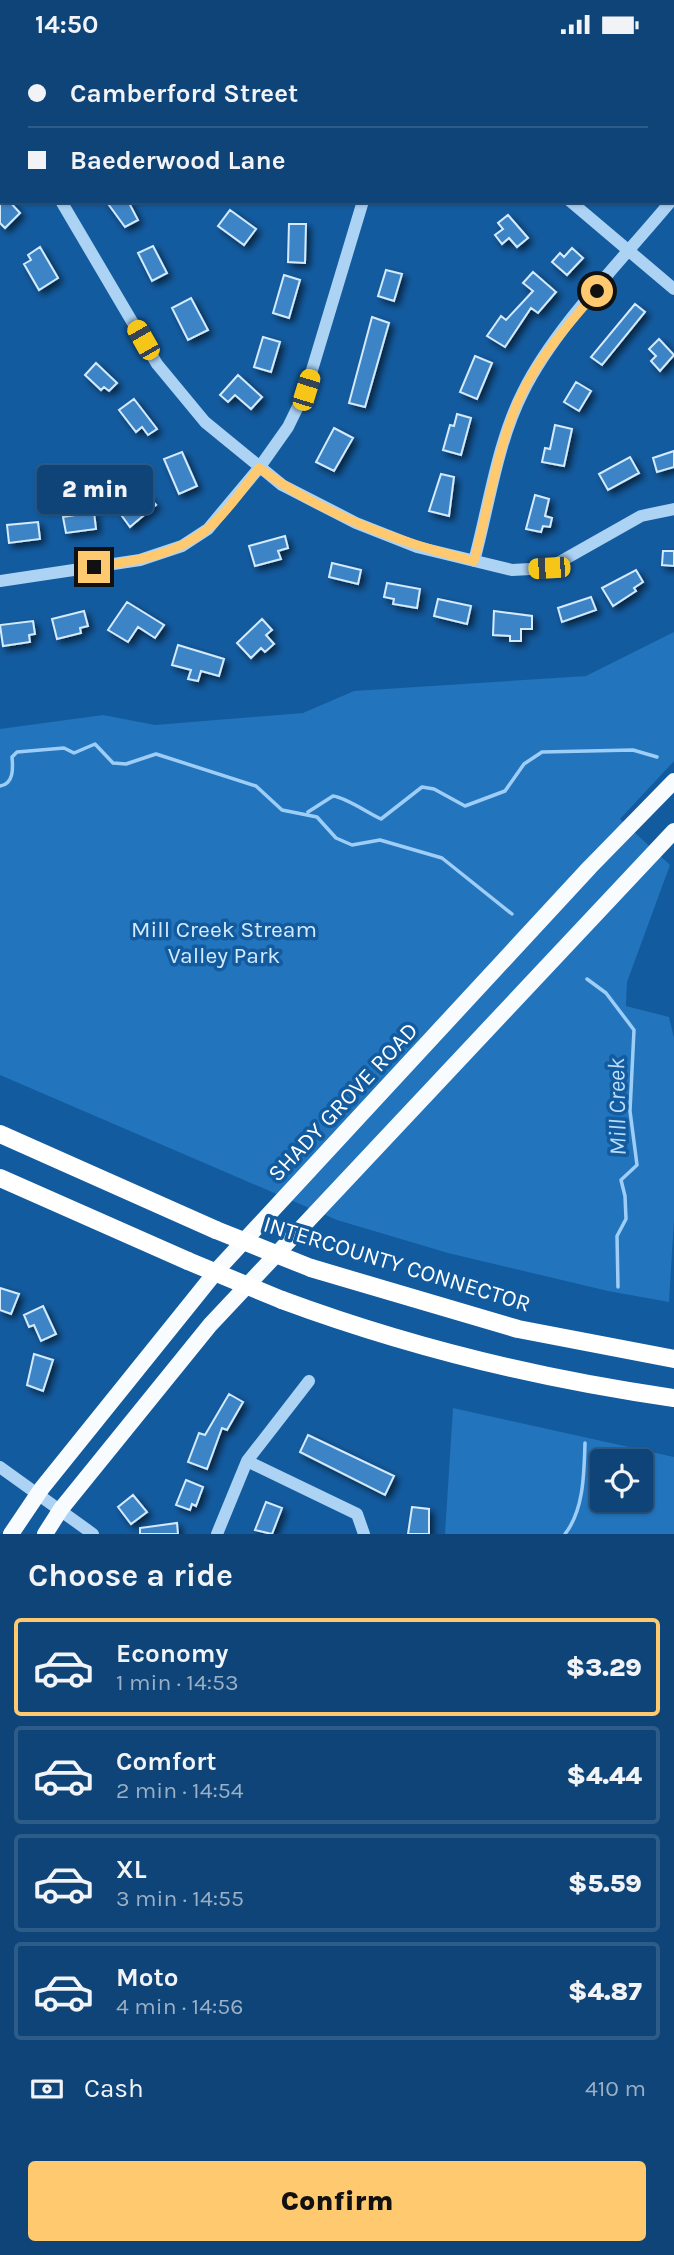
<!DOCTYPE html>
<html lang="en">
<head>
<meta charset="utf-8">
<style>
	body { margin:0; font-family:Karla,sans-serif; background:#174b7c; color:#f1f3f6; height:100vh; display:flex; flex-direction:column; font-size:26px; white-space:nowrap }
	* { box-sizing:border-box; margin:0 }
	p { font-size:23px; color:#9bb0c6 }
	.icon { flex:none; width:38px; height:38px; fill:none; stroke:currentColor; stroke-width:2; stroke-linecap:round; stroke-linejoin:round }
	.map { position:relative; height:1485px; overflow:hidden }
	.side { display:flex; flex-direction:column; background:#0e4477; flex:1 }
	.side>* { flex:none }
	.banner { position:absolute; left:0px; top:0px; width:676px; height:154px; box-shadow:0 2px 5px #0004,0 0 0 2px #2e5c89; display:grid; align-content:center; height:154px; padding:0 28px; background:#0e4477 }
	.fabs { position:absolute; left:590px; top:1400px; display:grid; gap:14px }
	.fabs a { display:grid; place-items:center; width:63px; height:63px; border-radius:7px; background:#0e4477; box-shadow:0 2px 5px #0004,0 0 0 2px #2e5c89; font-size:35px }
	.end { position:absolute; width:32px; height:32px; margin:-16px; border:9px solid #ffca6f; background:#111; box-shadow:0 0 0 4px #111 }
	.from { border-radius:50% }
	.bubble { position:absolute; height:49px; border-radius:7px; background:#0e4477; box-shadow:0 2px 5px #0004,0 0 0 2px #2e5c89; font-size:23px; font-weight:800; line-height:49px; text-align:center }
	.car { position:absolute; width:21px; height:42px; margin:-21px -10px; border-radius:9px; box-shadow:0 0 5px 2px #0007; background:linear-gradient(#f5c518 24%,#345 0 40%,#f5c518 0 76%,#345 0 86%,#f5c518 0) }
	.banner b { display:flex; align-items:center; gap:24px; height:66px; font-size:26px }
	.banner b+b { border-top:2px solid #2e5c89 }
	.banner i { width:18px; height:18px; background:#f1f3f6 }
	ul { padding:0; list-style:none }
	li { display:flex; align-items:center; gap:21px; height:98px; margin:0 14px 10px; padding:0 14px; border:4px solid #2e5c89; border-radius:7px }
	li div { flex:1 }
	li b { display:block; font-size:26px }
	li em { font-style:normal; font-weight:800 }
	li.selected { border-color:#ffca6f }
	li>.icon { width:63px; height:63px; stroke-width:1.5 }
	h2 { padding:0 28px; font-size:32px; line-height:84px }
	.pay { display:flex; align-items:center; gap:18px; height:77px; padding:0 28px; font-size:26px }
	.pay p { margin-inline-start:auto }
	.action { display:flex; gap:14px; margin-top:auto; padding:14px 28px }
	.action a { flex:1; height:80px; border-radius:7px; background:#ffca6f; color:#111; font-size:28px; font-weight:800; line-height:80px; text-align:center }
	.status { display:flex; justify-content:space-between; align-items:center; height:49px; padding:0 35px; background:#0e4477; direction:ltr }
	.status svg { height:19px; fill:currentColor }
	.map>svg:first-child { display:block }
	.green { fill:#2274bc; fill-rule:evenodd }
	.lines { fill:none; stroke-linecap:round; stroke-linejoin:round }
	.stream { stroke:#9ecef7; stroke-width:3.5 }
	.building { fill:#3d84c6; stroke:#d4eafd; stroke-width:2; filter:url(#shadow) }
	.minor { stroke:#acd2f4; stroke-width:12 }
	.major { stroke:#f9fcff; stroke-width:16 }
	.highway { stroke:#fff; stroke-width:18 }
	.highway-bridge { stroke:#fff; stroke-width:18 }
	.route { stroke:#ffca6f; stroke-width:9 }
	.labels { text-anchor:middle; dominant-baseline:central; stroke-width:7; stroke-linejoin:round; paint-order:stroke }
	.park-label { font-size:23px; fill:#d4eafd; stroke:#135b9f }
	.street-label { font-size:23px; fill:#fff; stroke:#135b9f }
	.water-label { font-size:24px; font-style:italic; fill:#b9dcfa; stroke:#135b9f }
</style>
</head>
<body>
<div class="status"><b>14:50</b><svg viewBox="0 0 49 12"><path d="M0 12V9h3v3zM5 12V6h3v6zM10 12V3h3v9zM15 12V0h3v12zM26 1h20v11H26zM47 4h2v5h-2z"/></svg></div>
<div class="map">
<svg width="674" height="1485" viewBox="0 0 674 1485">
	<defs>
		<filter id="shadow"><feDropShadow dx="4" dy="4" stdDeviation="3.5" flood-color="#0009"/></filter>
	</defs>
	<rect width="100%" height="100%" fill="#135b9f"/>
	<path class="green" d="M 674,583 L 674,712 L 620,770 L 670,816 L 627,933 L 626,957 L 669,968 L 674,989 L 674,1170 L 669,1253 L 608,1242 L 448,1204 L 337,1171 L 0,1026 L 0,680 L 103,666 L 155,676 L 303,664 L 354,642 L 586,627 Z
		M 453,1359 L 674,1408 L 674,1485 L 445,1485 ZM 602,1412 L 640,1412 L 640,1451 L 602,1451 Z"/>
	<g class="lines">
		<path class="stream" d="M 0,737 C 14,735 13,719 12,708 L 17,703 L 64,699 L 74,704 L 95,695 L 113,714 L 126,715 L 156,705 L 256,737 L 282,761 L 317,768 L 336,789 L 352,796 L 380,791 L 442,809 L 512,865
			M 308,763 L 333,747 C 345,748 368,764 381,770 L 422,738 L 434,740 L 465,757 L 505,742 L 524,715 L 542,703 L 633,701 L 657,708
			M 587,930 L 606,944 L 634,981 L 630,1062 L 637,1116 L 621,1131 L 625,1147 L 626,1170 L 617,1187 L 618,1238
			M 565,1485 C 584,1461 584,1424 585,1394"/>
	</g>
	<path class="building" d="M 0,152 L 9,152 L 20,164 L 5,179 L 0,174 Z
		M 106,152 L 128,152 L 138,171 L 125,178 Z
		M 230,161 L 256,180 L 244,196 L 218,177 Z
		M 508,166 L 528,189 L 517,198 L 509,189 L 502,195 L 495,186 L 503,180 L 498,174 Z
		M 289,175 L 306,175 L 305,214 L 288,213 Z
		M 153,197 L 167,224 L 152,232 L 138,204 Z
		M 40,198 L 58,229 L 39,241 L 24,215 L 31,211 L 28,206 Z
		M 572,199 L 583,209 L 567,226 L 552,213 L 560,204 L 564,208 Z
		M 386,221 L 402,225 L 394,252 L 378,247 Z
		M 533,223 L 556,243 L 538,264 L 531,259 L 505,298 L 487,287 L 501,267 L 506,271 L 533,242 L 523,234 Z
		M 284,226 L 300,231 L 289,269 L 273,264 Z
		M 191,249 L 208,281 L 188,291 L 172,259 Z
		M 635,255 L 645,263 L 602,316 L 591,308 Z
		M 372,268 L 389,274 L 365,358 L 349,354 Z
		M 263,288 L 280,293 L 271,323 L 254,318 Z
		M 659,290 L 674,306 L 660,322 L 651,312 L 656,307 L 649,300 Z
		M 475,307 L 492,314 L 477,350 L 460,343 Z
		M 96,314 L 117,334 L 109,342 L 104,338 L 101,341 L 85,326 Z
		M 238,326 L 262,348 L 251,360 L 235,346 L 228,353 L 220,346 Z
		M 576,333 L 591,342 L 579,362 L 564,353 Z
		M 134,350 L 157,380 L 148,386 L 142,378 L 136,383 L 119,361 Z
		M 457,365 L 471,369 L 461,406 L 443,401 L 450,376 L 454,377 Z
		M 555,376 L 572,380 L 564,417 L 542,413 L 545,399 L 550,400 Z
		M 334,379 L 353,389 L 334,422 L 316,413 Z
		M 674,402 L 674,418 L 657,423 L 653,409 Z
		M 182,403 L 197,437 L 179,445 L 164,410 Z
		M 630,408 L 639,424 L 608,441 L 599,425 Z
		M 441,425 L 454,428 L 449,467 L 429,462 Z
		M 535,446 L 549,450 L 545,467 L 552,469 L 550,478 L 543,477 L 541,483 L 526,480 Z
		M 139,447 L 143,451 L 148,447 L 156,456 L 130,478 L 119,463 Z
		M 94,463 L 96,480 L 66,484 L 63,468 Z
		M 38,473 L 40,490 L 9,494 L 7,476 Z
		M 285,487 L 288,499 L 278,502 L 281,510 L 255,517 L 249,497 Z
		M 663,502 L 674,502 L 674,517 L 662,516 Z
		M 332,514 L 361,521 L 358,535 L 329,528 Z
		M 636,521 L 643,533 L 634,539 L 636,542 L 613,557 L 602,539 Z
		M 387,534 L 420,540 L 417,559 L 393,555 L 394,550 L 384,548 Z
		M 591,548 L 596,561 L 562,573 L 558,559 Z
		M 438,550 L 471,557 L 467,575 L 434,567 Z
		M 127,553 L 164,576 L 155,589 L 138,578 L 128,593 L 108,581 Z
		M 84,562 L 88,577 L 80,579 L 81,584 L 57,590 L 52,570 Z
		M 494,562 L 532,567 L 532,580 L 521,580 L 521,592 L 510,592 L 510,587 L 493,586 Z
		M 262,570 L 272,581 L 266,586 L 274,595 L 265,603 L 261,599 L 251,609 L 237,594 Z
		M 33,572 L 35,585 L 29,586 L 30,593 L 3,597 L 0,576 Z
		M 178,596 L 224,610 L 219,627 L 201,622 L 198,632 L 188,630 L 191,621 L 172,616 Z
		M 0,1239 L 19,1245 L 11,1265 L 0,1261 Z
		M 43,1257 L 56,1285 L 41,1292 L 34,1276 L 29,1278 L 24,1266 Z
		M 34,1305 L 53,1311 L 43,1342 L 27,1336 Z
		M 229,1345 L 243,1353 L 227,1381 L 222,1379 L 207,1420 L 188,1413 L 199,1384 L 205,1386 Z
		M 308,1386 L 394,1427 L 385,1446 L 300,1403 Z
		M 186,1431 L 203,1438 L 196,1457 L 192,1455 L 190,1461 L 176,1456 Z
		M 133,1446 L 147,1463 L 131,1475 L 118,1458 Z
		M 266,1453 L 282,1459 L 272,1485 L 255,1481 Z
		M 412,1458 L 429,1460 L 429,1485 L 408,1485 Z
		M 177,1474 L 178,1485 L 140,1485 L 140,1479 Z"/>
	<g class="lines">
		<path class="minor" d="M 117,2 L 119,0
			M 385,2 L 385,0
			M 0,50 L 2,53
			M 0,86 L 2,85
			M 61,152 L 157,315 L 205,373 L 282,436 L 356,474 L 417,498 L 512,521 L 549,519 L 641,467 L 674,460
			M 570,152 L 674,240
			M 474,512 C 489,457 497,394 523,343 C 555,278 624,209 671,152
			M 0,532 L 140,511 L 182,497 L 208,480 L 259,419 L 288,378 L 306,341 L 363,152
			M 247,1412 L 357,1465 L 364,1485
			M 0,1418 L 93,1485
			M 217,1485 L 247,1412 L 309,1332"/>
		<path class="major" d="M 11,1485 L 42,1439 L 219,1219 L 590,818 L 674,732
			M 45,1485 L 61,1460 L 210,1276 L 674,782"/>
		<path class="highway" d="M 0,1085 L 216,1181
			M 0,1129 L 188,1212
			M 311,1219 L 518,1280 L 674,1310
			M 282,1251 C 409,1298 540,1330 674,1349"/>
		<path class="highway-bridge" d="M 216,1181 L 311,1219
			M 188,1212 L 282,1251"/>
	</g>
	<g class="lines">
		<path class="route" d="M 94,518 C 133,512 174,507 206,481 C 226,465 243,439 259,419 C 323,466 398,493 474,512 C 488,460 499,389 523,342 C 542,304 570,274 597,242"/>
	</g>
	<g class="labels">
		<g class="park-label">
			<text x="224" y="880">Mill Creek Stream<tspan x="224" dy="26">Valley Park</tspan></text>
		</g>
		<g class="street-label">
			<text transform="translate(343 1053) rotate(-47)">SHADY GROVE ROAD</text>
			<text transform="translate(397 1215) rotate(17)">INTERCOUNTY CONNECTOR</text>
		</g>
		<g class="water-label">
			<text transform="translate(617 1058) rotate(-91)">Mill Creek</text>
		</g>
	</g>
</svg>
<div class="fabs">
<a><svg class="icon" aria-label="locate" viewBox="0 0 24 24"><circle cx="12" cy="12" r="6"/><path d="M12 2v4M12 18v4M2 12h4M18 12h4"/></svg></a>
</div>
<i class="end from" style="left:597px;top:242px"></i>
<i class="end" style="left:94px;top:518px"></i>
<div class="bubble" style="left:37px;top:416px;width:116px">2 min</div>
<i class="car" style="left:143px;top:291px;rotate:330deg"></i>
<i class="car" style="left:306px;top:341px;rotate:17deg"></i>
<i class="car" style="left:549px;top:519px;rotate:267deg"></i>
<div class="banner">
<b><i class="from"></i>Camberford Street</b>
<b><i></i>Baederwood Lane</b>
</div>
</div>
<section class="side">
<h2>Choose a ride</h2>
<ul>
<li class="selected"><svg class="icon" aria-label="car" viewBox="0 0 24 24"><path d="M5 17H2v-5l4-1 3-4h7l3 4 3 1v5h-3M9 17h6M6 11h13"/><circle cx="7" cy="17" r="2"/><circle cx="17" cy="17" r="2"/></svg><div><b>Economy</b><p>1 min · 14:53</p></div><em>$3.29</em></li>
<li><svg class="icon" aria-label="car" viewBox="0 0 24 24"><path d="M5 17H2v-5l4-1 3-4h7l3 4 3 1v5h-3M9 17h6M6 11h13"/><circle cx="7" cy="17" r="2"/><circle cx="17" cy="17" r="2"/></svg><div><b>Comfort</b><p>2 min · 14:54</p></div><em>$4.44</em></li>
<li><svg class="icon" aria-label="car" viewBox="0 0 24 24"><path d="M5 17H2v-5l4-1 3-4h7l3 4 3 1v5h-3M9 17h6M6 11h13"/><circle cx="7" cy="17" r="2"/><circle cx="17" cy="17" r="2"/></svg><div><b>XL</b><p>3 min · 14:55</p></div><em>$5.59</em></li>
<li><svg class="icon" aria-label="car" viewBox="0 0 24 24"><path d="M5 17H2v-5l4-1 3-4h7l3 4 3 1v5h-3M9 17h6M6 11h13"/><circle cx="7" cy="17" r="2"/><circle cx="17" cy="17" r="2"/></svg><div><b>Moto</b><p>4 min · 14:56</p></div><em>$4.87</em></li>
</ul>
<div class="pay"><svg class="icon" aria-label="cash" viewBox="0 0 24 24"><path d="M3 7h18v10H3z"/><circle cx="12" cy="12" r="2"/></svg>Cash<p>410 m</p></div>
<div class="action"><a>Confirm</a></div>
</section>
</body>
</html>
